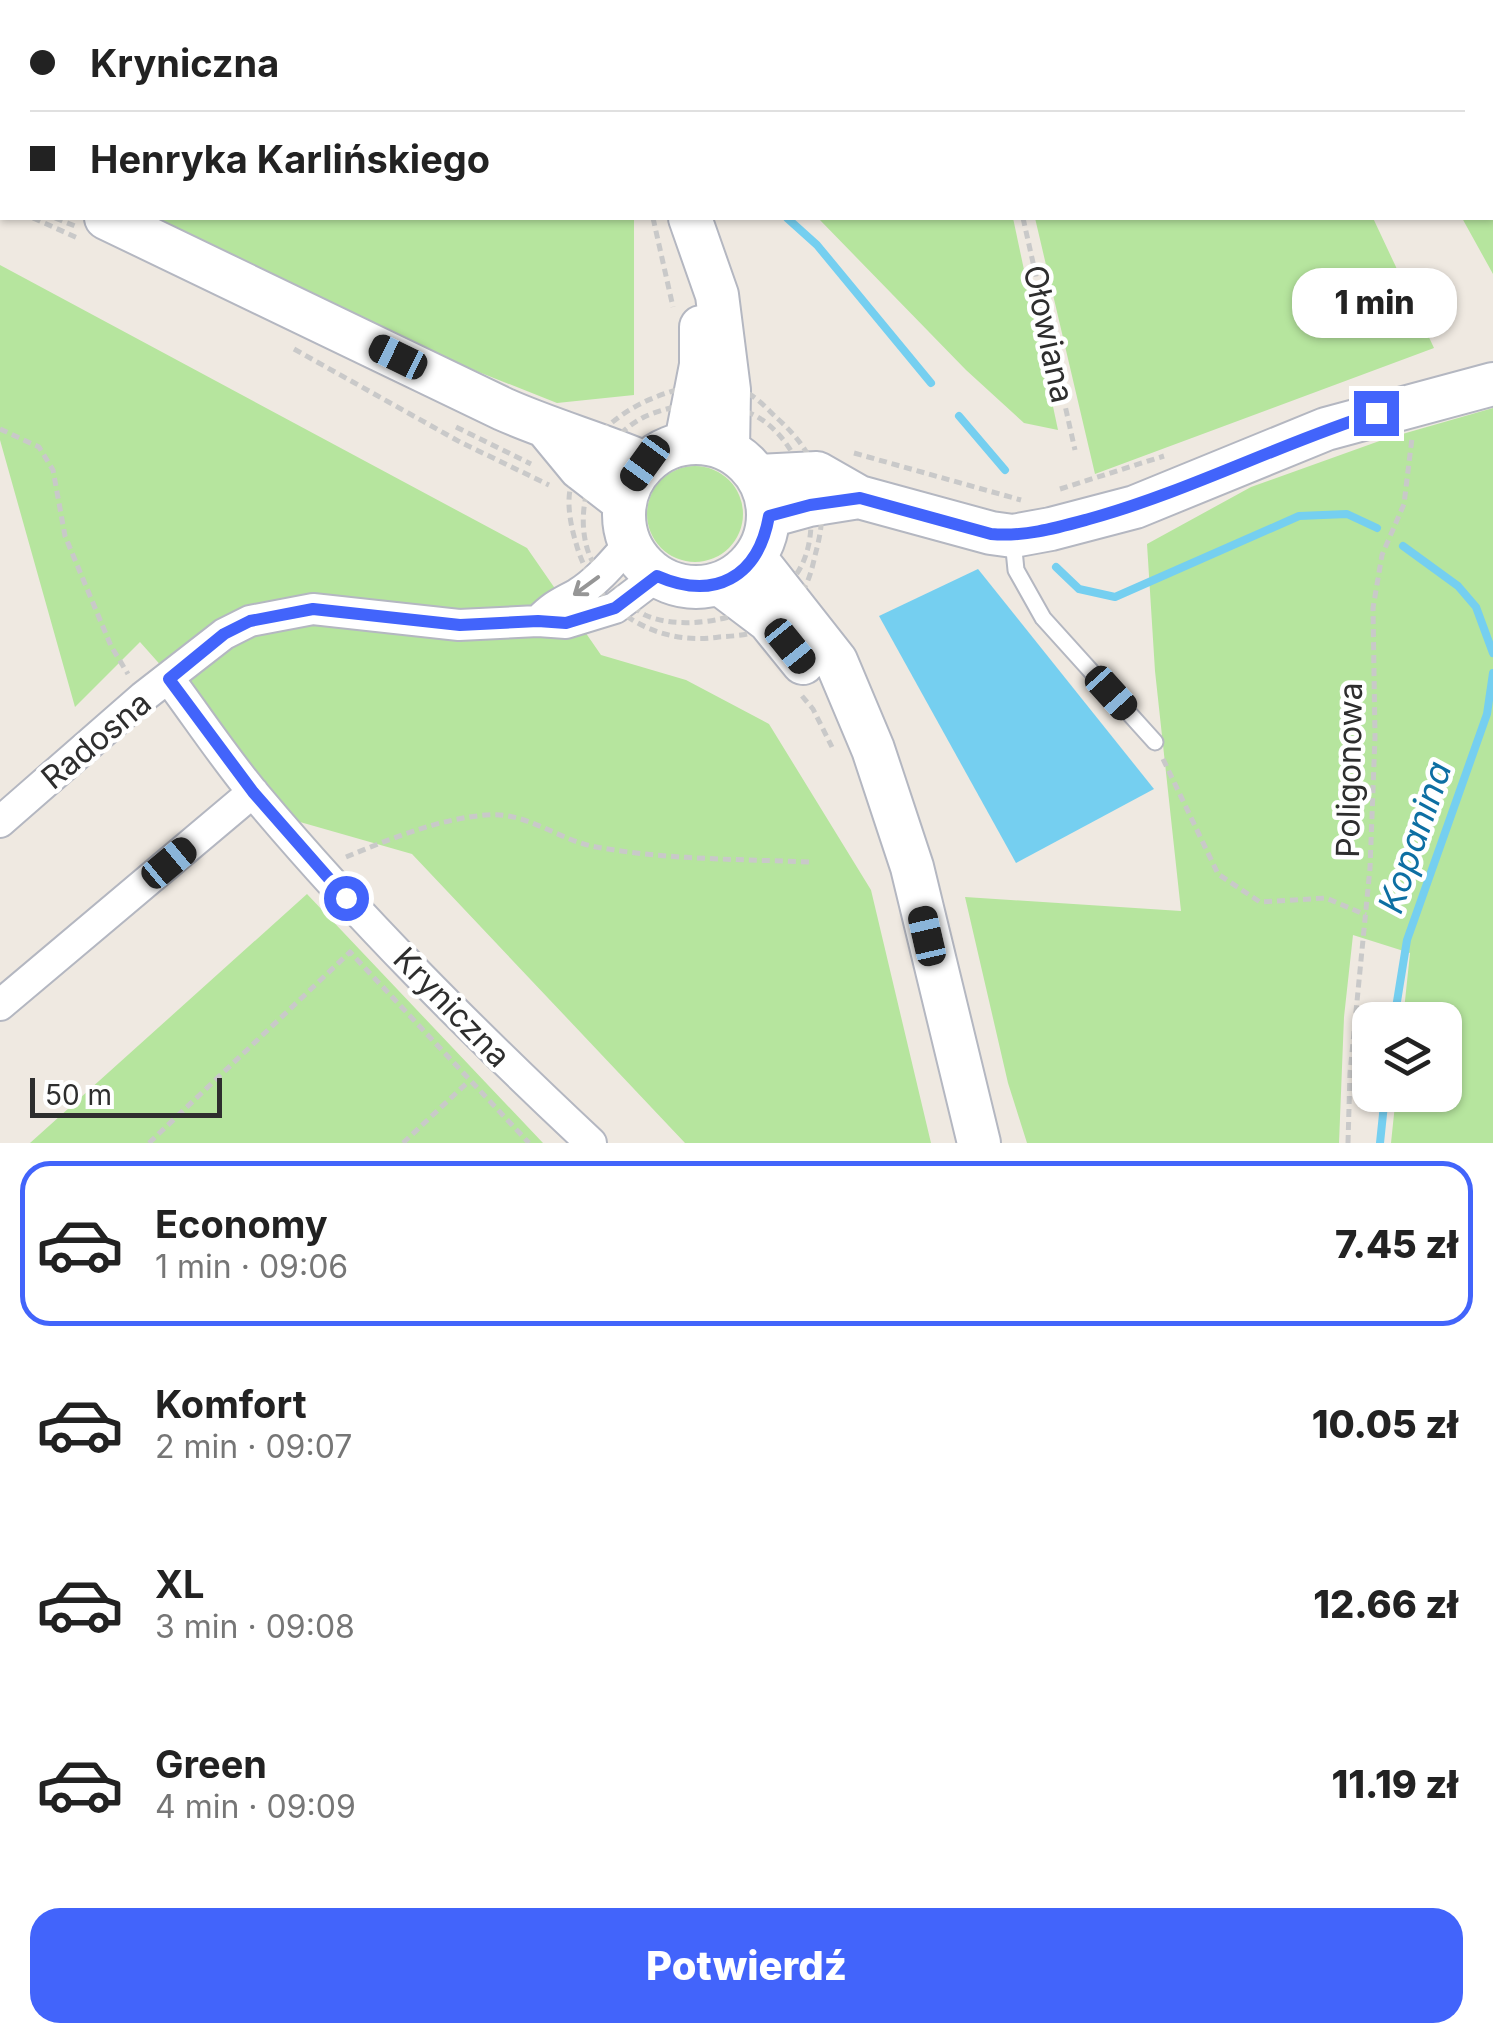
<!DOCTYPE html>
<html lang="pl">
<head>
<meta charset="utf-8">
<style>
	body { margin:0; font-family:Inter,sans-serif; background:#f2f2f2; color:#222; height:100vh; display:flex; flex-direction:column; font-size:38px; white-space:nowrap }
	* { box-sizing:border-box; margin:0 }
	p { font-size:32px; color:#767676 }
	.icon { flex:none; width:55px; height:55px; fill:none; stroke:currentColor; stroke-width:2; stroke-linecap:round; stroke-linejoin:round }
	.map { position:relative; height:1143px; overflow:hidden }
	.details { display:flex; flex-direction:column; background:#fff; flex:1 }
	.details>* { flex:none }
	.top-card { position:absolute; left:0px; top:0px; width:1495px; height:220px; box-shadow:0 2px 8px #0004; display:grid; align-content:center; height:220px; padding:0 30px; background:#fff }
	.buttons { position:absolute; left:1352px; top:1002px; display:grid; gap:20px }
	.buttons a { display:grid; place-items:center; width:110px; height:110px; border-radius:20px; background:#fff; box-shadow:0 2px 8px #0004; font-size:50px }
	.scale { position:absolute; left:30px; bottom:25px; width:192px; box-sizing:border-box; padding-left:10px; border:5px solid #2e2e2e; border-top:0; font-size:28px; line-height:35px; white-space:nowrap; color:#2e2e2e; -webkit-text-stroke:8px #fff; paint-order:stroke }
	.end { position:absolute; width:45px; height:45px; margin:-22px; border:12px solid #4264fb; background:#fff; box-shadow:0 0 0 5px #fff }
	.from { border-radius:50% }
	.bubble { position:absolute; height:70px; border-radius:30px; background:#fff; box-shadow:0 2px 8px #0004; font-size:32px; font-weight:800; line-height:70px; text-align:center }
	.car { position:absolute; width:30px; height:60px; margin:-30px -15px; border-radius:12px; box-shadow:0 0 8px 2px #0007; background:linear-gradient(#222 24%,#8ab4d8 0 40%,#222 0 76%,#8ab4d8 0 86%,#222 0) }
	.top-card b { display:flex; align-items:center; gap:35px; height:95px; font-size:38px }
	.top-card b+b { border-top:2px solid #e0e0e0 }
	.top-card i { width:25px; height:25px; background:#222 }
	ul { padding:18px 0 0; list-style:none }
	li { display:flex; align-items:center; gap:30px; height:165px; margin:0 20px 15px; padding:0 10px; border:5px solid transparent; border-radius:30px }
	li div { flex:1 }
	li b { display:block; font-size:38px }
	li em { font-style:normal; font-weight:800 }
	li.selected { border-color:#4264fb }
	li>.icon { width:90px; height:90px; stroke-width:1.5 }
	.action { display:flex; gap:20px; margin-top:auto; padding:20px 30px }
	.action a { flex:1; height:115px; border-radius:30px; background:#4264fb; color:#fff; font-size:40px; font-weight:800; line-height:115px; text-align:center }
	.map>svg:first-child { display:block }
	.green { fill:#b6e59e }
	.water { fill:#75cff0 }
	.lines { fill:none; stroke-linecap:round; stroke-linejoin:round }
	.stream { stroke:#75cff0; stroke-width:8 }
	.lane-casing { stroke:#b4b7c1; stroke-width:19 }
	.street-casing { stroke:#b4b7c1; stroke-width:34 }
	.secondary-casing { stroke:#b4b7c1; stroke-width:46 }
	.path { stroke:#c9c9c9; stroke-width:5; stroke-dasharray:8 5; stroke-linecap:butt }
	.lane { stroke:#fff; stroke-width:15 }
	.street { stroke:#fff; stroke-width:30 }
	.secondary { stroke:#fff; stroke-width:42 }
	.oneway { stroke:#969696 }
	.route { stroke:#4264fb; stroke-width:12 }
	.labels { text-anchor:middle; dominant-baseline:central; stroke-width:9; stroke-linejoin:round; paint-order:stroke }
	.street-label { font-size:32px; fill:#2e2e2e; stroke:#fff }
	.water-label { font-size:35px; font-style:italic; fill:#0d6fa3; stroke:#fff }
</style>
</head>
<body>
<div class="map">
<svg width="1493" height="1143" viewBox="0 0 1493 1143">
	<rect width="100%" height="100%" fill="#efe9e1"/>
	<path class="green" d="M 0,0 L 503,0 L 505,2 L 2,2 L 2,147 Z
		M 984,0 L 1493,0 L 1493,274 L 1462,218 L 1492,218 L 1492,2 Z
		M 150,218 L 634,218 L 634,395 L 557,403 L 456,363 Z
		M 818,218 L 1013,218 L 1058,430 L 1024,423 L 966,370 Z
		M 1035,218 L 1373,218 L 1434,348 L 1095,474 Z
		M 0,265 L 527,548 L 601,655 L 686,680 L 769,724 L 871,890 L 931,1143 L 685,1143 L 412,854 L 300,822 L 140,642 L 75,707 L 0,440 Z
		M 1493,408 L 1493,1143 L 1391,1143 L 1396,1095 L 1445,1095 L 1445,1020 L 1403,1020 L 1410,953 L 1353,935 L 1344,1017 L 1339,1143 L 1027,1143 L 1008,1083 L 965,897 L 1181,911 L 1155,671 L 1147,544 L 1251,487 L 1385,439 Z
		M647 514a48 48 0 1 1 96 0a48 48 0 1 1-96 0Z
		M 307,894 L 543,1143 L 30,1143 Z"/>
	<path class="water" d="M 978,569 L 1154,789 L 1016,863 L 879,616 Z"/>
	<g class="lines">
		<path class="stream" d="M 0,61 L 2,62
			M 787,218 L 817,245 L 931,383
			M 959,416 L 1005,470
			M 1403,546 L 1458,586 L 1476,607 L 1493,653
			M 1056,567 L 1079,589 L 1115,597 L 1299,516 L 1347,514 L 1377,528
			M 1394,1020 L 1407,940 L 1487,714 L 1493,673
			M 1380,1143 L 1385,1095"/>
		<defs>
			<path id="lane" d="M 710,0 L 712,2
				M 1013,540 L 1016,570 L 1043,618 L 1155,742"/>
			<path id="street" d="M 538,621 C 554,605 559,604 577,594 C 598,581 613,562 629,544
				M 169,679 C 198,718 225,759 256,796 C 359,919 474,1033 591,1143
				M 0,822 L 143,697 L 224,634 L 250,621 L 313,609 L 459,625 L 538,621 L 566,623 L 615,608 L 657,576
				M 0,1005 L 253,792"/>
			<path id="secondary" d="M 582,0 L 583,2
				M 0,173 L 2,174
				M 106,218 L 503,409 C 550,430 598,443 645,463
				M 690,218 L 717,295 L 729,390 L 728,450
				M 547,428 L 580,468 L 624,502
				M 686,442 L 701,365 L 701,327
				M624 515a72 72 0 1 1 144 0a72 72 0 1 1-144 0Z
				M 758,476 L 817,473 L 859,497 L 991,533 L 1013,536 L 1051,529 L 1135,507 L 1326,429 L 1493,384
				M 769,516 L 809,505 L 859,497
				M 755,558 L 836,661 L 873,749 L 912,867 L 979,1143
				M 720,584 L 769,621 L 803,663"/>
		</defs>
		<use href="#lane" class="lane-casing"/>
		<use href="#street" class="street-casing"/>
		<use href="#secondary" class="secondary-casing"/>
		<path class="path" d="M 531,0 L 533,2
			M 1024,2 L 1028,0
			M 0,17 L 2,18
			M 33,218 L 80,239
			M 55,218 L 75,226
			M 653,218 L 673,307
			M 1023,218 L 1075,450
			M 294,349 L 460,442 L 549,485
			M 697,386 C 712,388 736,386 749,394 C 760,400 769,411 778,419 C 819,456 830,494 817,548 C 813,562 811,579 802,591 C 793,604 770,624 756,631 C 746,636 730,636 719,637 C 653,647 593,607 576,543 C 571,527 567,506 570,490 C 582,430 641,394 697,386 Z
			M 695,403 C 712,405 731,405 747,412 C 805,434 832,533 792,580 C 773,602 747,614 720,619 C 697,624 667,625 645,615 C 635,610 625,597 618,589 C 608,579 594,568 589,554 C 571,505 597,441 644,417 C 659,410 678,406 695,403 Z
			M 456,427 L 531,464
			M 0,429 L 39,447 L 53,470 L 65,536 L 111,646 L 128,674
			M 854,453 L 1021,500
			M 1060,489 L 1164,456
			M 802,696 L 813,709 L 832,747
			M 1163,759 L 1218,874 L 1260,902 L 1326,898 L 1366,915
			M 346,857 C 390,839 438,819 486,815 C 526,811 558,840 596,847 C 667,860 738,859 810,862
			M 149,1143 L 350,952 L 529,1143
			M 403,1143 L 469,1081
			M 1348,1143 L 1350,1073 L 1370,868 L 1375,737 L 1373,608 L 1382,555 L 1404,504 L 1412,438"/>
		<use href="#lane" class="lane"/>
		<use href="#street" class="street"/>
		<use href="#secondary" class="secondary"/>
	</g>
	<defs><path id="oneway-shaft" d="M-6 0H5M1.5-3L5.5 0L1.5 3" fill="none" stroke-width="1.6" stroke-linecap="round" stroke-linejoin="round" transform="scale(2.5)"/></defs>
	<use class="oneway" href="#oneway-shaft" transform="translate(586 586) rotate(144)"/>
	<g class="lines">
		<path class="route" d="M 346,898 L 253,792 L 169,679 L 224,634 L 250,621 L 313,609 L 460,625 L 538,621 L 566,623 L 615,608 L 657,576 C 714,601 758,578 769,516 L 810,505 L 860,498 L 991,534 C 1025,537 1056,528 1089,519 C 1187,492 1279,444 1376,413"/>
	</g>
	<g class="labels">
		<g class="street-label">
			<text transform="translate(1049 334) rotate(78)">Ołowiana</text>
			<text transform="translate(96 740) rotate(-40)">Radosna</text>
			<text transform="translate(1349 770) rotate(-89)">Poligonowa</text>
			<text transform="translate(452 1007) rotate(46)">Kryniczna</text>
		</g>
		<g class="water-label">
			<text transform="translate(1414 837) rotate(-71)">Kopanina</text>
		</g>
	</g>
</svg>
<div class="buttons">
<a><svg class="icon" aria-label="layers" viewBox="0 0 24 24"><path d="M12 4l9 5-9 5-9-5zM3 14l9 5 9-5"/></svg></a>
</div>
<div class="scale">50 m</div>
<i class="end from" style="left:346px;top:898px"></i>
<i class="end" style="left:1376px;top:413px"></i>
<div class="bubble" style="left:1292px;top:268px;width:165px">1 min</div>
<i class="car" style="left:398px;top:357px;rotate:296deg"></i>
<i class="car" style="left:645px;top:463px;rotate:216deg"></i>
<i class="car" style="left:790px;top:646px;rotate:141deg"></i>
<i class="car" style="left:1111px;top:693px;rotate:138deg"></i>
<i class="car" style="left:169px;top:863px;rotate:50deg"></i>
<i class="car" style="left:927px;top:936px;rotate:347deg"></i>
<div class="top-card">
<b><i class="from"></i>Kryniczna</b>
<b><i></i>Henryka Karlińskiego</b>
</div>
</div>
<section class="details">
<ul>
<li class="selected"><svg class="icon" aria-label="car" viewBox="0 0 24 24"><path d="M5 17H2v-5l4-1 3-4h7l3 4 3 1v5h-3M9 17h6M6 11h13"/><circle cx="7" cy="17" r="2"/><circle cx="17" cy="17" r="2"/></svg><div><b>Economy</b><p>1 min · 09:06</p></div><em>7.45 zł</em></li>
<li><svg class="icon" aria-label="car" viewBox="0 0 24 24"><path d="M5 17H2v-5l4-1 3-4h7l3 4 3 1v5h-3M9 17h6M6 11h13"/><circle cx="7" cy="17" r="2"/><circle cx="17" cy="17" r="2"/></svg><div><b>Komfort</b><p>2 min · 09:07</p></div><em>10.05 zł</em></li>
<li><svg class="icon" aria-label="car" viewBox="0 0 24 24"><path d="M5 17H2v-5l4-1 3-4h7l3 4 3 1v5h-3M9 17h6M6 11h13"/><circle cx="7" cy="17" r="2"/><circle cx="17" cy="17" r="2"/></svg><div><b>XL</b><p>3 min · 09:08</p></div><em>12.66 zł</em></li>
<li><svg class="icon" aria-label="car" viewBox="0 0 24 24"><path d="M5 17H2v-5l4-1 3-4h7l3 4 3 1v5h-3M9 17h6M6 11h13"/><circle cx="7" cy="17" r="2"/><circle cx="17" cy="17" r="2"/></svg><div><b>Green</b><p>4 min · 09:09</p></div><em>11.19 zł</em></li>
</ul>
<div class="action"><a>Potwierdź</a></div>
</section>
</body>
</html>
